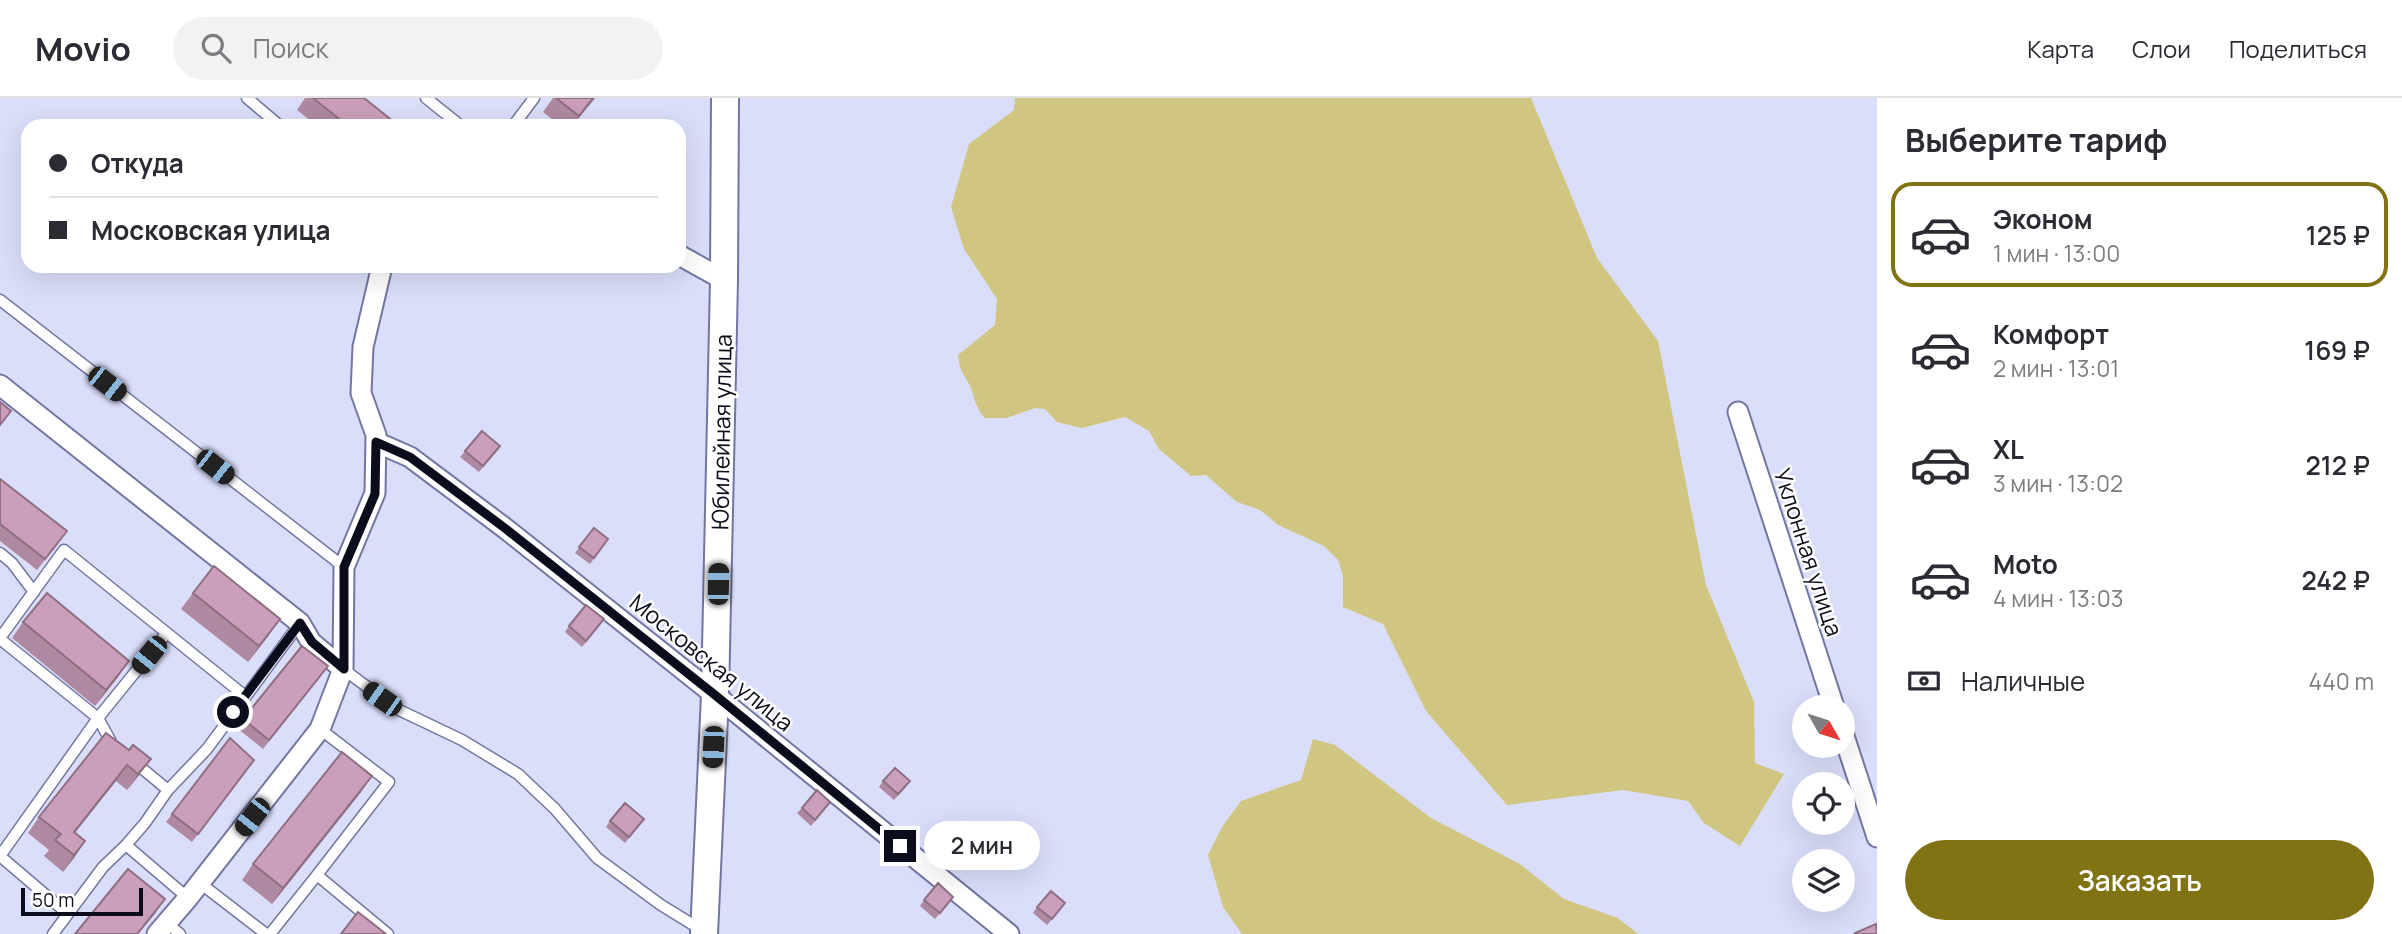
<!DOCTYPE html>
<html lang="ru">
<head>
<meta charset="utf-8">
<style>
	body { margin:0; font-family:Manrope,sans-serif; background:#f2f2f3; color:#2b2b33; height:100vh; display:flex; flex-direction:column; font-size:26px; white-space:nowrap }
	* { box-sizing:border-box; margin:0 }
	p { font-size:23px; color:#7c7c81 }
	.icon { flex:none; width:38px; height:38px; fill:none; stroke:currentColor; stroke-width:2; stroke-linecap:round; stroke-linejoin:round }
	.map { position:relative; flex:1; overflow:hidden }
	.drawer { display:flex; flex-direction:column; background:#fff; width:525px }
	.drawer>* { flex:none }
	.top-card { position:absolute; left:21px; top:21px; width:665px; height:154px; border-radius:21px; box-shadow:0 7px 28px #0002; display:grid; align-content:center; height:154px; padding:0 28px; background:#fff }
	.needle { width:46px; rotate:129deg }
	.tools { position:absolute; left:1792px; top:597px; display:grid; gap:14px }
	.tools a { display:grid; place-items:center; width:63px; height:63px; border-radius:50%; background:#fff; box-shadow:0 7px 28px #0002; font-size:35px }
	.scale { position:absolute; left:21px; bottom:18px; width:122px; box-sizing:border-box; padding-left:7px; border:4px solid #0c0d1c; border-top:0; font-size:19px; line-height:24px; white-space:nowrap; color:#0c0d1c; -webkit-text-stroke:5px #fff; paint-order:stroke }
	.end { position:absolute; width:32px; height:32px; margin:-16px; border:9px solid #0c0d1c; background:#fff; box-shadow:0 0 0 4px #fff }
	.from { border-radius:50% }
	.bubble { position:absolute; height:49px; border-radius:24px; background:#fff; box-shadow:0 7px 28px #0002; font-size:23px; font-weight:600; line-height:49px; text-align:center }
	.car { position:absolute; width:21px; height:42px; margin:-21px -10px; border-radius:9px; box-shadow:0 0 5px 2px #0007; background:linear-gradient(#222 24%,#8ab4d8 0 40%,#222 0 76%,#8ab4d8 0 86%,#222 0) }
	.top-card b { display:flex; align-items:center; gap:24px; height:66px; font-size:26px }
	.top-card b+b { border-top:2px solid #e1e1e2 }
	.top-card i { width:18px; height:18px; background:#2b2b33 }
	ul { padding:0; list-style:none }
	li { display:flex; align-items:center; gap:21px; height:105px; margin:0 14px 10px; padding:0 14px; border:4px solid transparent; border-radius:21px }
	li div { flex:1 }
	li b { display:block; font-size:26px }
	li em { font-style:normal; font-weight:600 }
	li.selected { border-color:#817213 }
	li>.icon { width:63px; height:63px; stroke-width:1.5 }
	h2 { padding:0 28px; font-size:32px; line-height:84px }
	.pay { display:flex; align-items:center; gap:18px; height:77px; padding:0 28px; font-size:26px }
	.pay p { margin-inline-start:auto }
	.primary-button { display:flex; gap:14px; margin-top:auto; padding:14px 28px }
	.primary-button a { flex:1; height:80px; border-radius:42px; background:#817213; color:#fff; font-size:28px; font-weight:600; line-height:80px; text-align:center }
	header { display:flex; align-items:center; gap:42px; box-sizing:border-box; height:98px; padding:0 35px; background:#fff; border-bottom:2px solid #e1e1e2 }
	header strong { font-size:33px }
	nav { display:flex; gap:38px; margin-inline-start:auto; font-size:24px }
	.search { width:490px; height:63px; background:#f2f2f3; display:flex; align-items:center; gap:18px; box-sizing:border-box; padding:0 24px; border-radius:38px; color:#7c7c81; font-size:26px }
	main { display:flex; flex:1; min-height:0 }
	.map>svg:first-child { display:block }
	.green { fill:#d1c681 }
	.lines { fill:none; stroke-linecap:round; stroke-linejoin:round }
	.service-casing { stroke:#7276a0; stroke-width:13 }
	.minor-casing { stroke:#7276a0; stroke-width:23 }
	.secondary-casing { stroke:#7276a0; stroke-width:30 }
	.service { stroke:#fff; stroke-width:10 }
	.minor { stroke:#fff; stroke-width:19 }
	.secondary { stroke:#fff; stroke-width:26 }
	.wall { fill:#af89a1 }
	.shaded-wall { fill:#8e6f83 }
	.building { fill:#cb9fbb; stroke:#8e6f83; stroke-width:2 }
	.route { stroke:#0c0d1c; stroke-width:9 }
	.labels { text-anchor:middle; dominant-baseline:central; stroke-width:5; stroke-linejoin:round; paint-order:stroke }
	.street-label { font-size:23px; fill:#0c0d1c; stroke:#fff }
</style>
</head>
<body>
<header>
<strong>Movio</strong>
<div class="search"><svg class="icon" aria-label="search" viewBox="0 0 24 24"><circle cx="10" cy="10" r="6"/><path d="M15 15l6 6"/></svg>Поиск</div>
<nav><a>Карта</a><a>Слои</a><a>Поделиться</a></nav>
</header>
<main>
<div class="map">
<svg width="1877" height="836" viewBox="0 0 1877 836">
	<rect width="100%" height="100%" fill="#dadefa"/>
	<path class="green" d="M 1015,0 L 1531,0 L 1597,160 L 1658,243 L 1706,487 L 1754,604 L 1755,665 L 1784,676 L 1740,748 L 1704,725 L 1688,703 L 1623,692 L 1507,707 L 1426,613 L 1383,526 L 1343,509 L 1343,478 L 1338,462 L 1324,448 L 1278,427 L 1260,412 L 1237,404 L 1206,377 L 1191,378 L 1159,351 L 1149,333 L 1125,319 L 1082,330 L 1057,324 L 1045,311 L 1035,310 L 1007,320 L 985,320 C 972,305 976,298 968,284 C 961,272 960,272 958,257 L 995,227 L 997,201 L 964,151 L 951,109 L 969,46 L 1014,12 Z
		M 1313,641 L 1335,647 L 1431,720 L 1520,766 L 1564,801 L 1618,820 L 1638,836 L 1242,836 L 1223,809 L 1208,757 L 1222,729 L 1241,703 L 1301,682 Z"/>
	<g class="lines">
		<defs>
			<path id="service" d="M 247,0 L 280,28
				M 426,0 L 461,28
				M 513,28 L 534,0
				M 0,202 L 344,469
				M 0,455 L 12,465 L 34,494
				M 0,540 L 64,452 L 245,598
				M 0,541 L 98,620 L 111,644
				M 343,571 L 397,611 L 462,642 L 518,676 L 555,711 L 597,760 L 661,807 L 700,831
				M 133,663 L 168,692
				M 317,777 L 389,684 L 320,631
				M 200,785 L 266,836
				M 188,800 L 126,747 L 145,725 L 168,692 L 207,651 L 300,525
				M 68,816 L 0,758 L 98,620 L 166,536
				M 167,825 L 180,836
				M 53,836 L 103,769 L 126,747
				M 270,836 L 317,777 L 388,836"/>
			<path id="minor" d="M 679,157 L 724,182
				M 0,287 L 300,525 L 311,544 L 343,571
				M 1738,314 L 1834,609
				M 376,344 L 410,359 L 506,431 L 715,597 L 1009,836
				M 1843,635 L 1877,739
				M 157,836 L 188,800 L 320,631 L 343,571 L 344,469 L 375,395 L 376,337 L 361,295 L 363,249 L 382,168"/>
			<path id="secondary" d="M 704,836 L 715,597 L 724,182 L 725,0"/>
		</defs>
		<use href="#service" class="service-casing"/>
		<use href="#minor" class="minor-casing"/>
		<use href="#secondary" class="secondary-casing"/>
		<use href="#service" class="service"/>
		<use href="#minor" class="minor"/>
		<use href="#secondary" class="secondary"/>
	</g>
	<path class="wall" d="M 305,0 L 364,0 L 399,28 L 317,28 L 297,12 Z
		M 553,0 L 595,0 L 572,28 L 560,28 L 543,14 Z
		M 465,353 L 496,354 L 479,374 L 460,359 Z
		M 0,381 L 59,444 L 37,472 L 0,443 Z
		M 594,430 L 608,441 L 590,466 L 575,455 Z
		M 193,495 L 269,537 L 248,564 L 181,511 Z
		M 23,524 L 118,579 L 95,608 L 12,540 Z
		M 600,527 L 582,549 L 565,534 L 569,528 Z
		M 322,577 L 263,651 L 237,630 L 243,621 Z
		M 106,635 L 139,677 L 127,692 L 116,683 L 75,735 L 85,743 L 63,774 L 44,758 L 49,752 L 28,735 L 39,719 Z
		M 254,662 L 192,744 L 166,724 L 172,716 Z
		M 883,683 L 906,689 L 894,702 L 879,689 Z
		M 361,694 L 272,806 L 242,782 L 253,766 Z
		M 830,704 L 811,728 L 797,715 L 802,710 Z
		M 644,721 L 625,745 L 606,729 L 610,723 Z
		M 924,802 L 949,805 L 935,821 L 920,808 Z
		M 1037,809 L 1061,811 L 1047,827 L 1033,815 Z"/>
	<path class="shaded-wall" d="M 593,0 L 595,0 L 572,28 L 579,18 Z
		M 280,521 L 269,537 L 248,564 L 259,548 Z
		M 129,563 L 118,579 L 95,608 L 106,592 Z
		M 151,661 L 139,677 L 127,692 L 138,676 Z
		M 127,667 L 116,683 L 62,750 L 74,734 Z
		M 372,678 L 361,694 L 272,806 L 283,790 Z
		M 85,743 L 74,760 L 63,774 L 74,757 Z
		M 165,801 L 154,817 L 138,836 L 137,836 Z"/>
	<path class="building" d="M 313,0 L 364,0 L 399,28 L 348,28 Z
		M 556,0 L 593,0 L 579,18 Z
		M 0,304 L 11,313 L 0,327 Z
		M 482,333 L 500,348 L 483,368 L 465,353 Z
		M 0,381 L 67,433 L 45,461 L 0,426 Z
		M 594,430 L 608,441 L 594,460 L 579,449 Z
		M 214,468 L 280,521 L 259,548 L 193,495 Z
		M 47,495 L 129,563 L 106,592 L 23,524 Z
		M 586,507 L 604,521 L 586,543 L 569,528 Z
		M 302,548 L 328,568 L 269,642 L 243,621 Z
		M 106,635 L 129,652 L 133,647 L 151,661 L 138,676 L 127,667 L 74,734 L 85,743 L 74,757 L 55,742 L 61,736 L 39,719 Z
		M 230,640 L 254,662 L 198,736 L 172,716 Z
		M 342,654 L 372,678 L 283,790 L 253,766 Z
		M 895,670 L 910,683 L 898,696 L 883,683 Z
		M 817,692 L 830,704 L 815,722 L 802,710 Z
		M 625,705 L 644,721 L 629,739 L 610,723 Z
		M 128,771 L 165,801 L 137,836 L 75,836 Z
		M 938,785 L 953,799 L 940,815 L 924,802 Z
		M 1051,793 L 1065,805 L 1052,821 L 1037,809 Z
		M 358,814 L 386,836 L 341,836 Z
		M 1876,826 L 1877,836 L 1856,836 L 1855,835 Z"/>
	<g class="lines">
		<path class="route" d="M 233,614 L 300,525 L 312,544 L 344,571 L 344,469 L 375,396 L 376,344 L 410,359 L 506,431 L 715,597 L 900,748"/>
	</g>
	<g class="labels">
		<g class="street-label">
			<text transform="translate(721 334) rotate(-89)">Юбилейная улица</text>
			<text transform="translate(1809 454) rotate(72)">Уклонная улица</text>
			<text transform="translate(712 564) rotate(39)">Московская улица</text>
		</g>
	</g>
</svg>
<div class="tools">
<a><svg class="needle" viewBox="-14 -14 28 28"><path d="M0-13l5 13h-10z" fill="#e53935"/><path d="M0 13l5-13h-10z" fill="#7c7c81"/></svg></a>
<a><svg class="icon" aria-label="locate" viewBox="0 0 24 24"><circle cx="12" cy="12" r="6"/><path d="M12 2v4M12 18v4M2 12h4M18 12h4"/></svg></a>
<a><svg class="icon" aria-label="layers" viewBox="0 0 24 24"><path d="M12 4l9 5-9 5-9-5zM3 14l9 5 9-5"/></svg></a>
</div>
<div class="scale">50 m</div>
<i class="end from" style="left:233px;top:614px"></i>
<i class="end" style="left:900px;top:748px"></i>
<div class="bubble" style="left:924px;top:723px;width:116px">2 мин</div>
<i class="car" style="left:107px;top:286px;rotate:128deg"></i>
<i class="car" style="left:215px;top:369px;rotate:128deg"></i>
<i class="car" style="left:718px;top:486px;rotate:1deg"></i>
<i class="car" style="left:149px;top:557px;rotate:219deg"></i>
<i class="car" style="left:382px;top:601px;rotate:305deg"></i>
<i class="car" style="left:713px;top:649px;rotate:183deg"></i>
<i class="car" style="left:252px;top:719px;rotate:218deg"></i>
<div class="top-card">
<b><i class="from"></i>Откуда</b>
<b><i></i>Московская улица</b>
</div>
</div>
<section class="drawer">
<h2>Выберите тариф</h2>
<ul>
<li class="selected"><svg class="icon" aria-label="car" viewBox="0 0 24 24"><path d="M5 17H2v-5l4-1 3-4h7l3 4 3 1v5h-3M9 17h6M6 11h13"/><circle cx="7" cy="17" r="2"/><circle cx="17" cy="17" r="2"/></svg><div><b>Эконом</b><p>1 мин · 13:00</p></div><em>125 ₽</em></li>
<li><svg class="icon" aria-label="car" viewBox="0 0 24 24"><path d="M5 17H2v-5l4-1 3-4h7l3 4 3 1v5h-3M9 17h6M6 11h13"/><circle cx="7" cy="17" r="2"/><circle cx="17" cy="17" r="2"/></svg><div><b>Комфорт</b><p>2 мин · 13:01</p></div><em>169 ₽</em></li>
<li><svg class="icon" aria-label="car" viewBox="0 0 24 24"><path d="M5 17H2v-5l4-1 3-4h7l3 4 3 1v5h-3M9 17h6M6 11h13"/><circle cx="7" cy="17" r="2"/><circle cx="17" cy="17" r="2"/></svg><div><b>XL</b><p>3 мин · 13:02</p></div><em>212 ₽</em></li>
<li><svg class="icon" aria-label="car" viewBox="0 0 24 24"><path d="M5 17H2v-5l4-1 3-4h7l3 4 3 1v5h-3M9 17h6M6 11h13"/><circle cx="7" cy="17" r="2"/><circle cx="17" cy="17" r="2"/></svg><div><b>Moto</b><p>4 мин · 13:03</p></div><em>242 ₽</em></li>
</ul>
<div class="pay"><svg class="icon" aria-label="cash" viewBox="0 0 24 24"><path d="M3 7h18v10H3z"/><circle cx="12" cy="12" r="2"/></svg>Наличные<p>440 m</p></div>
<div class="primary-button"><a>Заказать</a></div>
</section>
</main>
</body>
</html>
